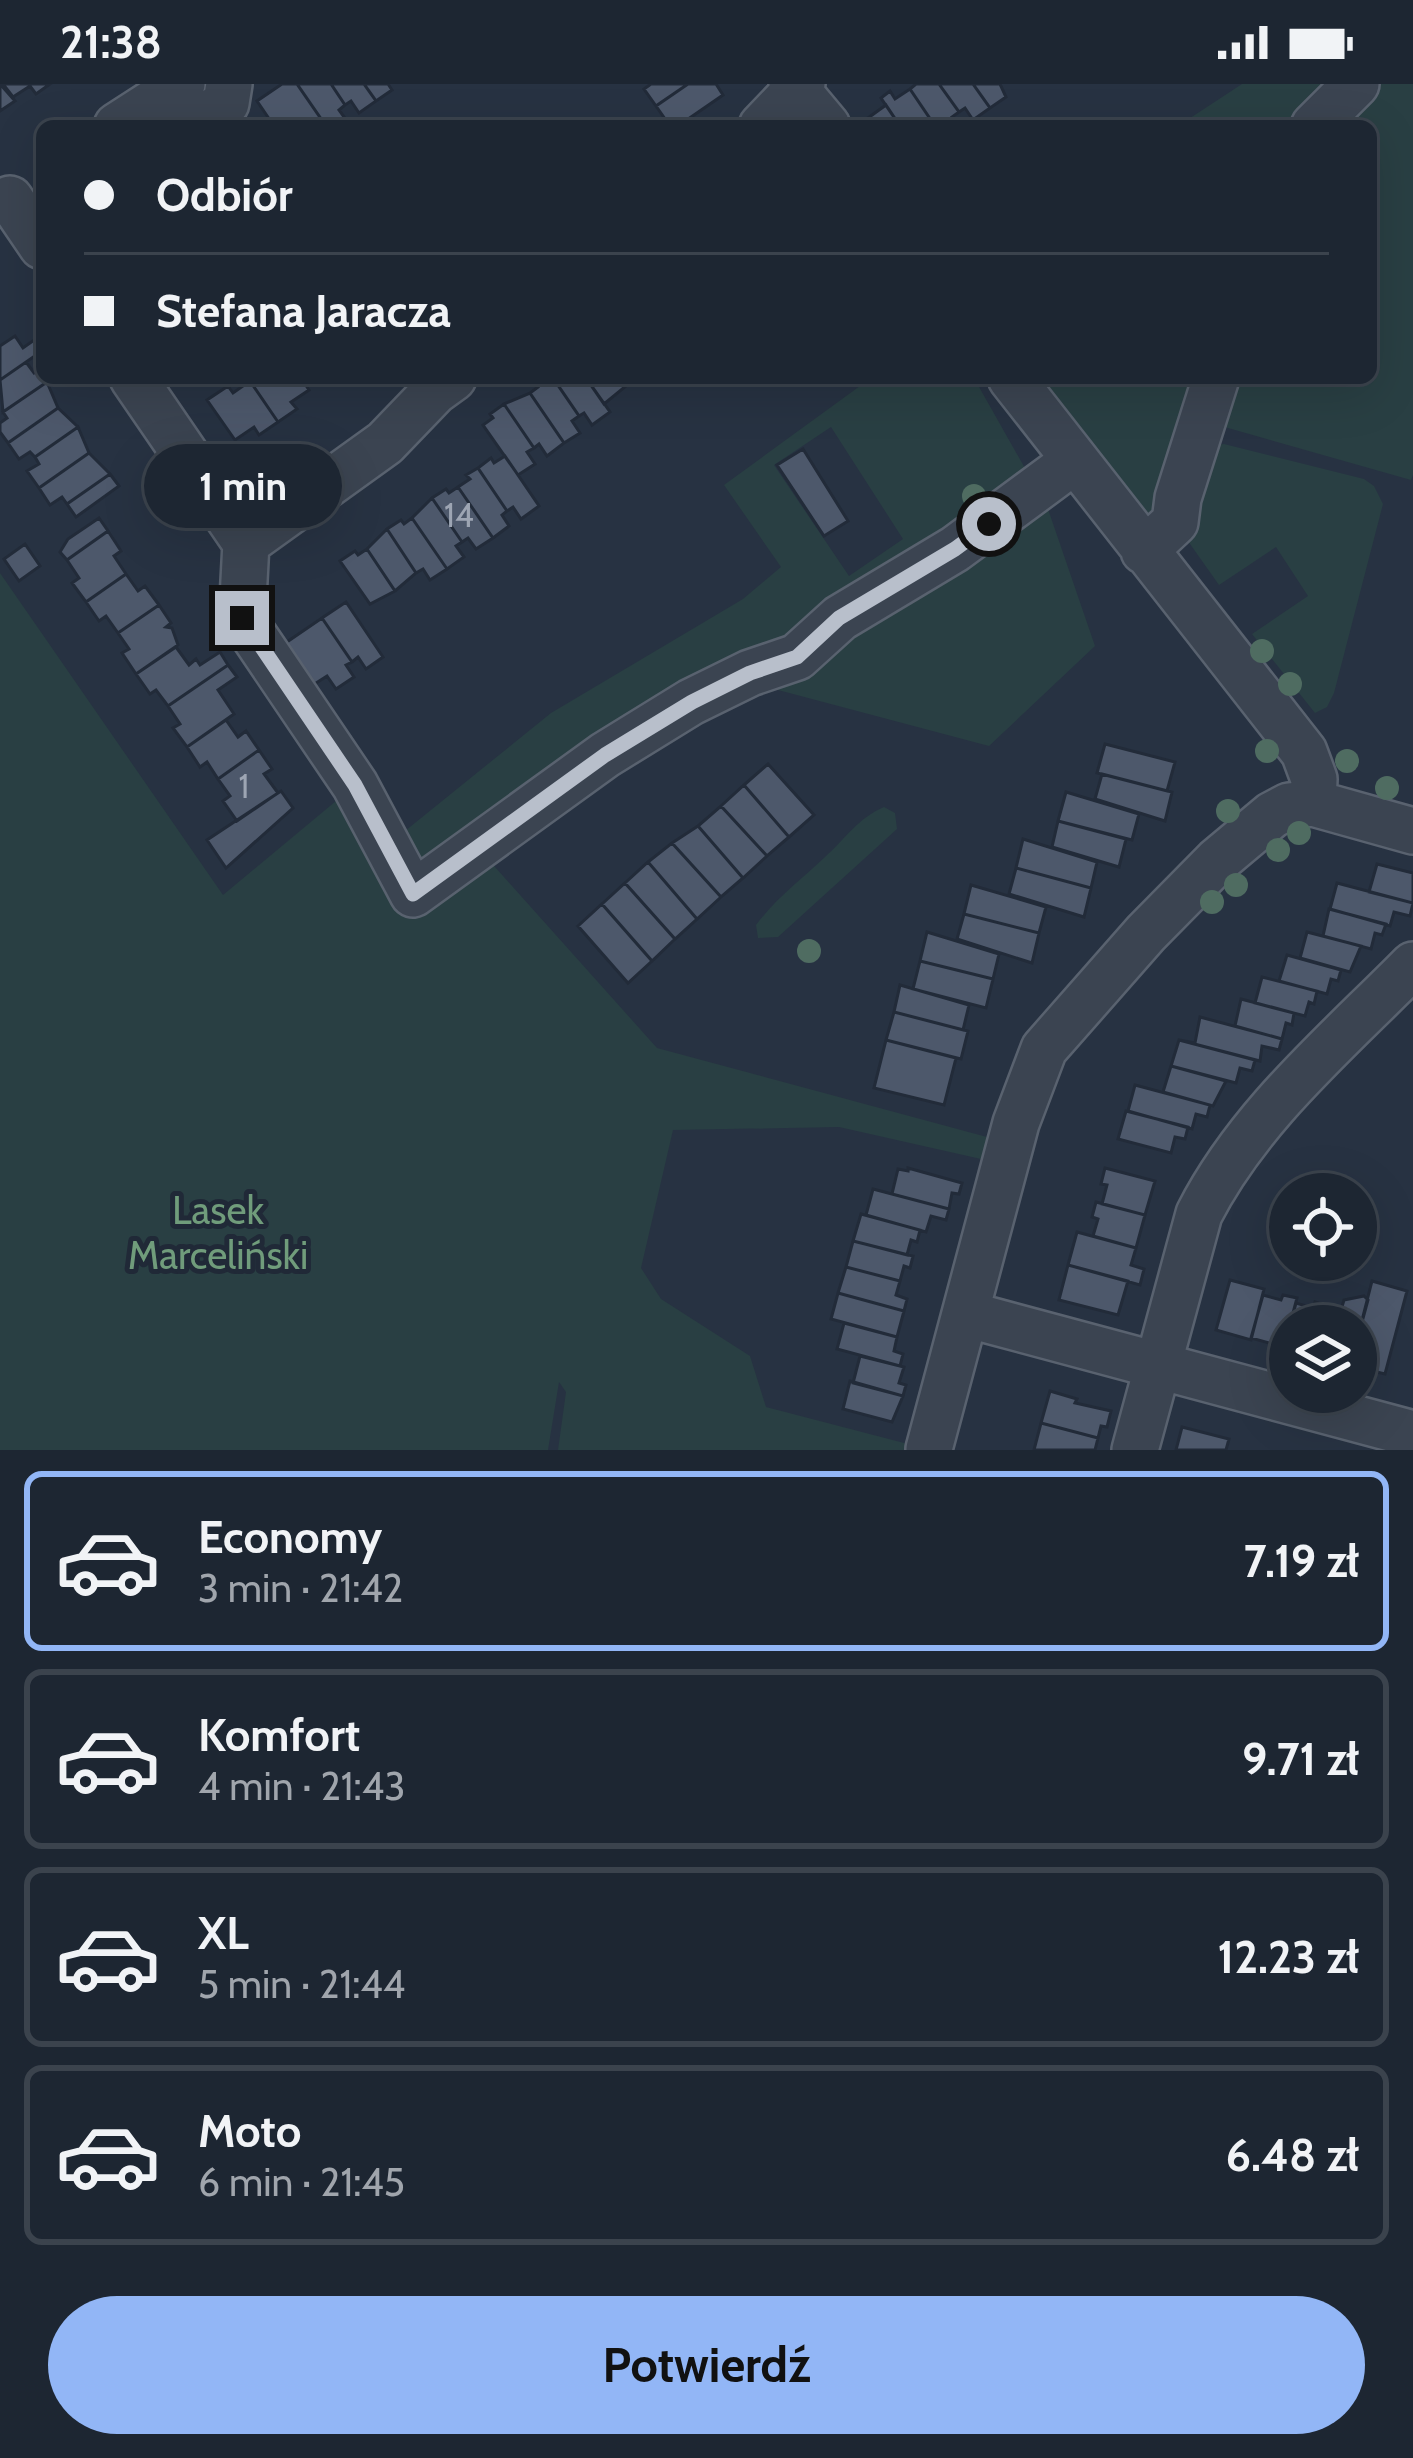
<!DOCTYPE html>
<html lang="pl">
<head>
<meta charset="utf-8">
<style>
	body { margin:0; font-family:Cabin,sans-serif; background:#252e3a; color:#f1f3f6; height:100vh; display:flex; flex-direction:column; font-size:45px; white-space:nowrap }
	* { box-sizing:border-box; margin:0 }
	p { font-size:39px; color:#a0a5ac }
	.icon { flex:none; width:66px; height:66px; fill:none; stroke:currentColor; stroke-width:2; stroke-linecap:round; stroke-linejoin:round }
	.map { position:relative; height:1366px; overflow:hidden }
	.drawer { display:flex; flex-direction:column; background:#1d2632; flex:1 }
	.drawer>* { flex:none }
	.banner { position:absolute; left:36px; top:36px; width:1341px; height:264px; border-radius:18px; box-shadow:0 12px 48px #0002,0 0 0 3px #3b434d; display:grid; align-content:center; height:264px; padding:0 48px; background:#1d2632 }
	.buttons { position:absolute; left:1269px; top:1089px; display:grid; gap:24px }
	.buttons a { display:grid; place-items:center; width:108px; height:108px; border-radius:50%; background:#1d2632; box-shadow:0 12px 48px #0002,0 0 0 3px #3b434d; font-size:60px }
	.end { position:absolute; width:54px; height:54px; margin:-27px; border:15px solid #b8bfcb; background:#111; box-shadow:0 0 0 6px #111 }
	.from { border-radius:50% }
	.bubble { position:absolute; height:84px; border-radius:42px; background:#1d2632; box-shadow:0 12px 48px #0002,0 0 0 3px #3b434d; font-size:39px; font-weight:700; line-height:84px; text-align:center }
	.banner b { display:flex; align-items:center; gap:42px; height:114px; font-size:45px }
	.banner b+b { border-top:3px solid #3b434d }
	.banner i { width:30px; height:30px; background:#f1f3f6 }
	ul { padding:21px 0 0; list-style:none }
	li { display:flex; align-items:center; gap:36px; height:180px; margin:0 24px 18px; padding:0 24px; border:6px solid #3b434d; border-radius:18px }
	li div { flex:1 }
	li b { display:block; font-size:45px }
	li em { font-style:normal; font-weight:700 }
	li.on { border-color:#92b6f6 }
	li>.icon { width:108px; height:108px; stroke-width:1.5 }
	.cta { display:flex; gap:24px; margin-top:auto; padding:24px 48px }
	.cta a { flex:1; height:138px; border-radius:72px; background:#92b6f6; color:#111; font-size:48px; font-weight:700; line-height:138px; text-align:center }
	.status { display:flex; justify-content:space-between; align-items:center; height:84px; padding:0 60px; background:#1d2632; direction:ltr }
	.status svg { height:33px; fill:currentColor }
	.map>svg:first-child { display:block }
	.green { fill:#293f43; fill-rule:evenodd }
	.building { fill:#4d586b; stroke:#222b39; stroke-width:3 }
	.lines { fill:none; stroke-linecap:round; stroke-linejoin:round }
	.minor-casing { stroke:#59626f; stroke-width:50 }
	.minor { stroke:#3b4451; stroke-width:45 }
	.tree { fill:#4f6c61 }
	.route { stroke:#b8bfcb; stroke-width:15 }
	.labels { text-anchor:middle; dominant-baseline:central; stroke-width:10; stroke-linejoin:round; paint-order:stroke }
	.number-label { font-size:33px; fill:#9da5b3 }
	.park-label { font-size:39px; fill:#709c7b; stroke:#202937 }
</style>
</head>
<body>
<div class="status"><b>21:38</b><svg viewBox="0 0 49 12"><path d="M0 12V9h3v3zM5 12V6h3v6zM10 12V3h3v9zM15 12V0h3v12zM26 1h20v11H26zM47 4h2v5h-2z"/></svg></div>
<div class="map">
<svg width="1413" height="1366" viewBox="0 0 1413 1366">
	<rect width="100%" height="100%" fill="#273242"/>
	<path class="green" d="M 1242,0 L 1413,0 L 1413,391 L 1411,396 L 1193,334 L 1163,422 L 1150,432 L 1042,294 L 1371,294 L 1371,42 L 1178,42 Z
		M 871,294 L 974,294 L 1048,425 L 1095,562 L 989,662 L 755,600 L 486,773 L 657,964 L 987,1053 L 981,1075 L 839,1043 L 673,1046 L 641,1184 L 661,1215 L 750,1272 L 766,1323 L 931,1366 L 558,1366 L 566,1308 L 559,1298 L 548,1366 L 0,1366 L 0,489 L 223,811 L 366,692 L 405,747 L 551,629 L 743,515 L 781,483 L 724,401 ZM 831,343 L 903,455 L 849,492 L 774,381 Z
		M 1224,360 L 1364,395 L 1374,402 L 1383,420 L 1334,609 L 1327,623 L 1315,629 L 1252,550 L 1308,512 L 1276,463 L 1219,501 L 1178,443 L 1217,361 Z
		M 884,723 L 895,729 L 897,745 L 778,853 L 758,854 L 756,841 C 778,812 800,797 825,773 C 845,755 858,734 884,723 Z"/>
	<path class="building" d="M 0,0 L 15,17 L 0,27 Z
		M 3,0 L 50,0 L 36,10 L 30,2 L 13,13 Z
		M 282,0 L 297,0 L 326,42 L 274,42 L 257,17 Z
		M 297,0 L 331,0 L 345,21 L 339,26 L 347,37 L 340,42 L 326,42 Z
		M 331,0 L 364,0 L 376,17 L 359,29 L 351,17 L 345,21 Z
		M 364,0 L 388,0 L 392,6 L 376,17 Z
		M 651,0 L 688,0 L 656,22 L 644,5 Z
		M 688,0 L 716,0 L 723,11 L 678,42 L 670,42 L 656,22 Z
		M 916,0 L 939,0 L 959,28 L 952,33 L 959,42 L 935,42 L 910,5 Z
		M 939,0 L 973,0 L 990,24 L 973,36 L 965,24 L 959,28 Z
		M 973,0 L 1000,0 L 1006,13 L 990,24 Z
		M 910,5 L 935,42 L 900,42 L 881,14 L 890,7 L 895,15 Z
		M 886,21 L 900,42 L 873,42 L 868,34 Z
		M 15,252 L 23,264 L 37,254 L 42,267 L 0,296 L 0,262 Z
		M 26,278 L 34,289 L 38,286 L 47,298 L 3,328 L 0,296 Z
		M 254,294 L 301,294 L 309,306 L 291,318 L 297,325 L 278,338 L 250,297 Z
		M 542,294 L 553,294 L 579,332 L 572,337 L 580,349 L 564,359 L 530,309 L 538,303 L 535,298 Z
		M 553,294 L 586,294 L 610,328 L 592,341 L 584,329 L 579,332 Z
		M 586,294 L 621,294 L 626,302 L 604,320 Z
		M 250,297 L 278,338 L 259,351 L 254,343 L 235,356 L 207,316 L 228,302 L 233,309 Z
		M 47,298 L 58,324 L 8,359 L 0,348 L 0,339 L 7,334 L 3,328 Z
		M 530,309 L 564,359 L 547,372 L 539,360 L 534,364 L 504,320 Z
		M 504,320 L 534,364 L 527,368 L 535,380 L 518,391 L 483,341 L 493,334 L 490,330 Z
		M 58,324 L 78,343 L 35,373 L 30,368 L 19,375 L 8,359 Z
		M 78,343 L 89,369 L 39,404 L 27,387 L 39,380 L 35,373 Z
		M 803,365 L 848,437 L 824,452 L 777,381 Z
		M 89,369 L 110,390 L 67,420 L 62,413 L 50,421 L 39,404 Z
		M 505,372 L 539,422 L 521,435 L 513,423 L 507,427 L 478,384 L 491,374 L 494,379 Z
		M 478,384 L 507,427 L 502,431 L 509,442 L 493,454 L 458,403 L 470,395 L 466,391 Z
		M 110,390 L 119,402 L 76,433 L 67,420 Z
		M 458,403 L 493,454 L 476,465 L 468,454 L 462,458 L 432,414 L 446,405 L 449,409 Z
		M 432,414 L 462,458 L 456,462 L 464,473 L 447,485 L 412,434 Z
		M 99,434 L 108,447 L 67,476 L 60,468 L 68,455 Z
		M 412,434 L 447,485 L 430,496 L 423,485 L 416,489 L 387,445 L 401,436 L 404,440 Z
		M 387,445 L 416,489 L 395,507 L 367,465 Z
		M 108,447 L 121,467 L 114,472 L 126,490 L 86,518 L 72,499 L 79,494 L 67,476 Z
		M 25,460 L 40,482 L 19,497 L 4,475 Z
		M 367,465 L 395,507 L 370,520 L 340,477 L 355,467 L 358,471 Z
		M 126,490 L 138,507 L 145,502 L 159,521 L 118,549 L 106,532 L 99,537 L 86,518 Z
		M 346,518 L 383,573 L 366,585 L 358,573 L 352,578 L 322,534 Z
		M 159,521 L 171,539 L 166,543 L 172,544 L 178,561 L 136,590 L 122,569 L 129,565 L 118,549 Z
		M 322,534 L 352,578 L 346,581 L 354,593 L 336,605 L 327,592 L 313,601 L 284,560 Z
		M 176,563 L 189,581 L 196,575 L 200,581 L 220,568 L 228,581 L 168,622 L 156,606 L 150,610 L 136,590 Z
		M 228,581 L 237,593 L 218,606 L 234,630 L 187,663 L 173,644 L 180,640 L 168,622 Z
		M 226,636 L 238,653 L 246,647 L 259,666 L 218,695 L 207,678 L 200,683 L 187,663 Z
		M 1105,660 L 1175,678 L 1167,707 L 1097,689 Z
		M 259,666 L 272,685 L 264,690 L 278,709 L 237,737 L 223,717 L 230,712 L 218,695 Z
		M 768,680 L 814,731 L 789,753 L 744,701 Z
		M 1102,690 L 1172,708 L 1165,737 L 1095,715 Z
		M 744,701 L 789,753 L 767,772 L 721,722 Z
		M 281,707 L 293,724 L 226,784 L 207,756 Z
		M 1066,708 L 1139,730 L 1132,756 L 1058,737 Z
		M 721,722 L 767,772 L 743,794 L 698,742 Z
		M 1058,737 L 1126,755 L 1119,783 L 1052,763 Z
		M 698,742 L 743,794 L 721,813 L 672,759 Z
		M 1023,755 L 1097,778 L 1091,804 L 1016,784 Z
		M 672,759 L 721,813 L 697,835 L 648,778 Z
		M 648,778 L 697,835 L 675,855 L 625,799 Z
		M 1377,780 L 1413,789 L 1413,819 L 1369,808 Z
		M 1016,784 L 1091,804 L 1084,833 L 1009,810 Z
		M 625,799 L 675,855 L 652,877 L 602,820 Z
		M 1337,799 L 1413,819 L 1410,832 L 1394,828 L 1390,842 L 1330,825 Z
		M 971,801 L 1046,823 L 1039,849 L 964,830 Z
		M 602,820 L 652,877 L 628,899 L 578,842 Z
		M 1329,825 L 1386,840 L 1382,851 L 1375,849 L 1371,865 L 1323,852 Z
		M 964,830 L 1039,849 L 1032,879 L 957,855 Z
		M 927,848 L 999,870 L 993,895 L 920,877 Z
		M 1307,848 L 1361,862 L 1350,888 L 1300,874 Z
		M 1287,871 L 1341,886 L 1338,897 L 1331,895 L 1327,910 L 1279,897 Z
		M 920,877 L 993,895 L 986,924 L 913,905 Z
		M 1262,893 L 1317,907 L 1314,920 L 1309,918 L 1305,932 L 1255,919 Z
		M 900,901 L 969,921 L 963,946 L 894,928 Z
		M 1241,915 L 1294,929 L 1292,941 L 1286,939 L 1282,955 L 1235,942 Z
		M 894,928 L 968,947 L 961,975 L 886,956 Z
		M 1200,933 L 1282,955 L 1279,966 L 1262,962 L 1260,977 L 1179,956 L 1195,959 Z
		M 886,956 L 956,974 L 944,1021 L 874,1004 Z
		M 1179,956 L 1255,976 L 1252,987 L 1240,984 L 1236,999 L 1171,982 Z
		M 1171,982 L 1226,997 L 1213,1022 L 1163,1008 Z
		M 1135,1001 L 1210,1021 L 1207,1033 L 1196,1030 L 1192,1045 L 1128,1027 Z
		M 1126,1027 L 1188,1043 L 1185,1055 L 1175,1053 L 1171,1069 L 1118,1055 Z
		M 908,1084 L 962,1099 L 959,1110 L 952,1109 L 949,1125 L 892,1110 L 898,1085 L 908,1087 Z
		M 1105,1084 L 1155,1097 L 1145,1131 L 1102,1120 L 1107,1101 L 1101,1100 Z
		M 873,1105 L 949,1125 L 946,1136 L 931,1132 L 926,1148 L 866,1131 Z
		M 1096,1118 L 1145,1131 L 1136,1164 L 1093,1152 L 1098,1135 L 1092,1133 Z
		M 861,1130 L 920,1146 L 917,1158 L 911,1156 L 907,1171 L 853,1157 Z
		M 1077,1148 L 1136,1164 L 1131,1181 L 1144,1185 L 1140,1201 L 1068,1181 Z
		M 853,1157 L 913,1172 L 910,1184 L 904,1182 L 900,1197 L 846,1183 Z
		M 1068,1181 L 1128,1197 L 1118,1231 L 1059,1216 Z
		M 846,1183 L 900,1197 L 896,1211 L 907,1215 L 904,1227 L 838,1209 Z
		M 1230,1196 L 1264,1205 L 1251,1256 L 1216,1246 Z
		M 1372,1197 L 1407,1207 L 1385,1290 L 1356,1283 L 1356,1260 Z
		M 838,1209 L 904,1227 L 897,1253 L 831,1235 Z
		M 1263,1211 L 1281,1216 L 1283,1211 L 1297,1214 L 1284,1263 L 1251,1254 Z
		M 1364,1212 L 1368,1216 L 1356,1260 L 1356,1242 L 1325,1242 L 1330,1223 L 1341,1226 L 1344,1216 Z
		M 1315,1218 L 1330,1223 L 1325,1242 L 1290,1242 L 1290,1265 L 1284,1263 L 1296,1219 L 1313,1224 Z
		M 844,1239 L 897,1253 L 894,1267 L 903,1270 L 900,1282 L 837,1265 Z
		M 860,1272 L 904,1283 L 899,1299 L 906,1301 L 903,1312 L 853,1299 Z
		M 850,1297 L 903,1312 L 892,1338 L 843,1325 Z
		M 1050,1307 L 1077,1315 L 1075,1319 L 1111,1327 L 1107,1343 L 1101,1342 L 1098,1354 L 1041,1339 Z
		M 1041,1339 L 1098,1354 L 1095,1366 L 1034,1366 Z
		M 1182,1343 L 1229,1355 L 1226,1366 L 1176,1366 Z"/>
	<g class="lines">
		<defs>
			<path id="minor" d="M 792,0 L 827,42
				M 117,42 L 182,0
				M 192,42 L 226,19 L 229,0
				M 762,42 L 802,0
				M 1314,42 L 1356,0
				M 10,115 L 42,162
				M 133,294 L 246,459 L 242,534 L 355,701 L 413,810 L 605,671 L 691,618 L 750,589 L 797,573 L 840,534 L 955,465 L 1074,377
				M 1011,294 L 1304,668 L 1314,695 L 1313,719
				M 246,459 L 385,359 L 435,307 L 453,294
				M 1144,467 L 1175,438 L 1178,414 L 1216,294
				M 966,1230 L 1413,1350
				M 929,1365 L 1016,1039 L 1044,965 L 1146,849 L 1217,777 L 1272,731 L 1289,722 L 1313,719 L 1413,747
				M 1135,1366 L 1199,1130 C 1249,1032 1336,959 1413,881"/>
		</defs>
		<use href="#minor" class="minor-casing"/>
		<use href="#minor" class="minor"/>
	</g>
	<g class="tree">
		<circle cx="974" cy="412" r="12"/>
		<circle cx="1262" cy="567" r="12"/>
		<circle cx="1290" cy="600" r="12"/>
		<circle cx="1267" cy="667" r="12"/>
		<circle cx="1347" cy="677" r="12"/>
		<circle cx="1387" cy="704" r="12"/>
		<circle cx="1228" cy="727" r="12"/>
		<circle cx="1299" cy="749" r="12"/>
		<circle cx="1278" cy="766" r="12"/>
		<circle cx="1236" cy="801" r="12"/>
		<circle cx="1212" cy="818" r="12"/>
		<circle cx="809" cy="867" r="12"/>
	</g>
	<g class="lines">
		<path class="route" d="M 242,534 L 355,701 L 413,810 L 605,671 L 692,618 L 750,589 L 797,573 L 839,534 L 955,465 L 989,440"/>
	</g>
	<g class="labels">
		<g class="number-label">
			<text x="459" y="431">14</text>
			<text x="244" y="702">1</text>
		</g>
		<g class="park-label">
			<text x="218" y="1126">Lasek<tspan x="218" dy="45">Marceliński</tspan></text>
		</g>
	</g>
</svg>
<div class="buttons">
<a><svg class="icon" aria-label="locate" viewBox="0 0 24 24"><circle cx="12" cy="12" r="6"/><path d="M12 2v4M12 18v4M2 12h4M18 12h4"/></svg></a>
<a><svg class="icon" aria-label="layers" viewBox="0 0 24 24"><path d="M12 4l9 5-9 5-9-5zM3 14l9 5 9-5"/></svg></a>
</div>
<i class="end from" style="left:989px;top:440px"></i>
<i class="end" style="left:242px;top:534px"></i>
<div class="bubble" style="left:144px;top:360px;width:198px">1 min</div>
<div class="banner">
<b><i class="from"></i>Odbiór</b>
<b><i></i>Stefana Jaracza</b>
</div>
</div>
<section class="drawer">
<ul>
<li class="on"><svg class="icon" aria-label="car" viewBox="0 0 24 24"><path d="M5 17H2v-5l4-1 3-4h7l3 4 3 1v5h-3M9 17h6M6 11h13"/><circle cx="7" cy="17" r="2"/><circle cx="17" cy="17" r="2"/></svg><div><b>Economy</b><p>3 min · 21:42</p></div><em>7.19 zł</em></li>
<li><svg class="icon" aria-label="car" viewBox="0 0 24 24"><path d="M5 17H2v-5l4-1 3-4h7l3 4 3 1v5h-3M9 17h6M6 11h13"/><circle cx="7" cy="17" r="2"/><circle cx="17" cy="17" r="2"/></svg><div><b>Komfort</b><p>4 min · 21:43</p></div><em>9.71 zł</em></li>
<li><svg class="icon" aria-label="car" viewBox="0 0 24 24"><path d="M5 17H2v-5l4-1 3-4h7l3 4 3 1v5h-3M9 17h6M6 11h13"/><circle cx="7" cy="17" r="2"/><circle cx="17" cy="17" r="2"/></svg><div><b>XL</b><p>5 min · 21:44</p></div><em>12.23 zł</em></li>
<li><svg class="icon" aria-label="car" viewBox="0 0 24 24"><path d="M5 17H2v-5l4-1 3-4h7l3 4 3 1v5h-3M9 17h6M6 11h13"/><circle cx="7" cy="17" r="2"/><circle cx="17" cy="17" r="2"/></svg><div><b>Moto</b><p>6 min · 21:45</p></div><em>6.48 zł</em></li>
</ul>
<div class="cta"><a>Potwierdź</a></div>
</section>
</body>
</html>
